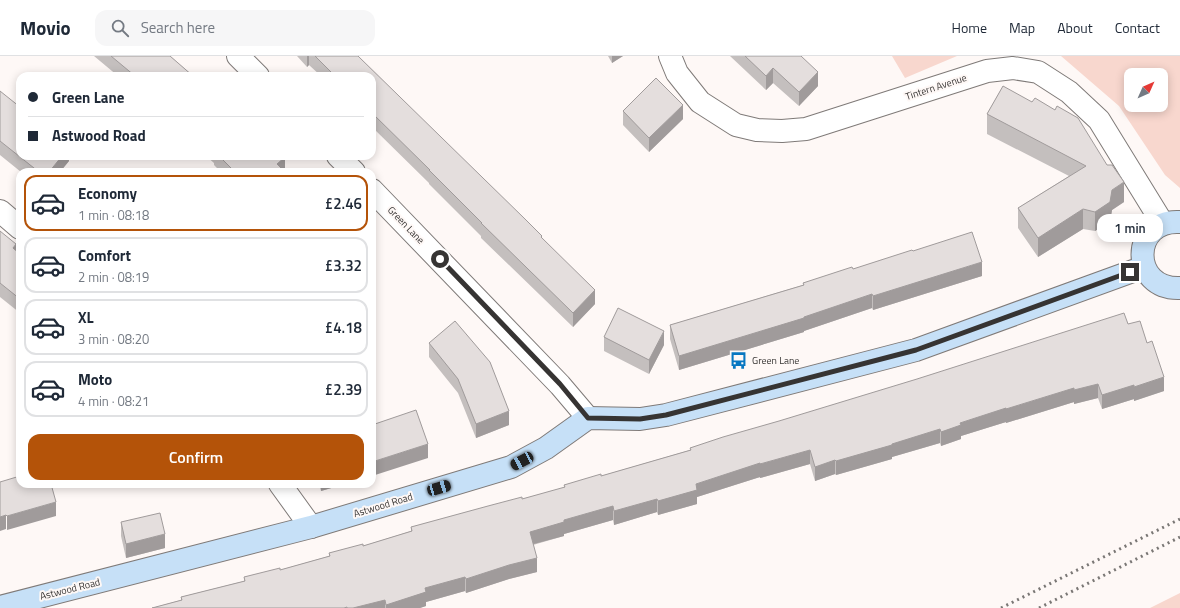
<!DOCTYPE html>
<html lang="en">
<head>
<meta charset="utf-8">
<style>
	body { margin:0; font-family:"Titillium Web",sans-serif; background:#f6f6f7; color:#1f2937; height:100vh; display:flex; flex-direction:column; font-size:15px; white-space:nowrap }
	* { box-sizing:border-box; margin:0 }
	p { font-size:13px; color:#747a83 }
	.icon { flex:none; width:22px; height:22px; fill:none; stroke:currentColor; stroke-width:2; stroke-linecap:round; stroke-linejoin:round }
	.map { position:relative; flex:1; overflow:hidden }
	.side { position:absolute; left:16px; top:112px; width:360px; height:320px; display:flex; flex-direction:column; background:#fff; border-radius:12px; box-shadow:0 2px 10px #0003 }
	.side>* { flex:none }
	.guide { position:absolute; left:16px; top:16px; width:360px; height:88px; border-radius:12px; box-shadow:0 2px 10px #0003; display:grid; align-content:center; height:88px; padding:0 12px; background:#fff }
	.needle { width:26px; rotate:45deg }
	.buttons { position:absolute; left:1124px; top:12px; display:grid; gap:8px }
	.buttons a { display:grid; place-items:center; width:44px; height:44px; border-radius:8px; background:#fff; box-shadow:0 2px 10px #0003; font-size:20px }
	.end { position:absolute; width:18px; height:18px; margin:-9px; border:5px solid #363433; background:#fff; box-shadow:0 0 0 2px #fff }
	.from { border-radius:50% }
	.bubble { position:absolute; height:28px; border-radius:12px; background:#fff; box-shadow:0 2px 10px #0003; font-size:13px; font-weight:600; line-height:28px; text-align:center }
	.car { position:absolute; width:12px; height:24px; margin:-12px -6px; border-radius:5px; box-shadow:0 0 3px 1px #0007; background:linear-gradient(#222 24%,#8ab4d8 0 40%,#222 0 76%,#8ab4d8 0 86%,#222 0) }
	.guide b { display:flex; align-items:center; gap:14px; height:38px; font-size:15px }
	.guide b+b { border-top:1px solid #e0e1e3 }
	.guide i { width:10px; height:10px; background:#1f2937 }
	ul { padding:7px 0 0; list-style:none }
	li { display:flex; align-items:center; gap:12px; height:56px; margin:0 8px 6px; padding:0 4px; border:2px solid #e0e1e3; border-radius:12px }
	li div { flex:1 }
	li b { display:block; font-size:15px }
	li em { font-style:normal; font-weight:600 }
	li.active { border-color:#b45309 }
	li>.icon { width:36px; height:36px; stroke-width:1.5 }
	.primary-button { display:flex; gap:8px; margin-top:auto; padding:8px 12px }
	.primary-button a { flex:1; height:46px; border-radius:12px; background:#b45309; color:#fff; font-size:16px; font-weight:600; line-height:46px; text-align:center }
	header { display:flex; align-items:center; gap:24px; box-sizing:border-box; height:56px; padding:0 20px; background:#fff; border-bottom:1px solid #e0e1e3 }
	header strong { font-size:19px }
	nav { display:flex; gap:22px; margin-inline-start:auto; font-size:14px }
	.search { width:280px; height:36px; background:#f6f6f7; display:flex; align-items:center; gap:10px; box-sizing:border-box; padding:0 14px; border-radius:12px; color:#747a83; font-size:15px }
	.map>svg:first-child { display:block }
	.green { fill:#f8d7ce; fill-rule:evenodd }
	.lines { fill:none; stroke-linecap:round; stroke-linejoin:round }
	.minor-casing { stroke:#7f7a78; stroke-width:24 }
	.secondary-casing { stroke:#7f7a78; stroke-width:24 }
	.minor { stroke:#fff; stroke-width:22 }
	.secondary { stroke:#c6e0f7; stroke-width:22 }
	.rail { stroke:#7a7775; stroke-width:3; stroke-dasharray:2 4; stroke-linecap:butt }
	.wall { fill:#c4bfbe }
	.shaded-wall { fill:#a09b9b }
	.building { fill:#e4dedd; stroke:#a09b9b }
	.route { stroke:#363433; stroke-width:5 }
	.labels { text-anchor:middle; dominant-baseline:central; stroke-width:4; stroke-linejoin:round; paint-order:stroke }
	.street-label { font-size:10px; fill:#363433; stroke:#fef8f6 }
	.poi-label { font-size:10px; fill:#363433; stroke:#fef8f6; text-anchor:start }
</style>
</head>
<body>
<header>
<strong>Movio</strong>
<div class="search"><svg class="icon" aria-label="search" viewBox="0 0 24 24"><circle cx="10" cy="10" r="6"/><path d="M15 15l6 6"/></svg>Search here</div>
<nav><a>Home</a><a>Map</a><a>About</a><a>Contact</a></nav>
</header>
<div class="map">
<svg width="1180" height="552" viewBox="0 0 1180 552">
	<rect width="100%" height="100%" fill="#fef8f6"/>
	<path class="green" d="M 892,0 L 957,0 L 905,22 Z
		M 1061,0 L 1180,0 L 1180,132 L 1165,119 L 1119,50 ZM 1131,19 L 1161,19 L 1161,49 L 1131,49 Z
		M 1180,537 L 1180,552 L 1150,552 Z"/>
	<g class="lines">
		<defs>
			<path id="minor" d="M 238,0 L 258,20
				M 670,0 L 677,17 L 700,46 L 736,69 L 757,74 L 782,75 L 806,73 L 987,15 L 1013,12 L 1038,16 L 1069,36 L 1099,64 L 1163,168
				M 338,100 L 354,116
				M 372,134 L 560,329 L 588,362
				M 0,155 L 20,172
				M 280,428 L 311,471"/>
			<path id="secondary" d="M 1180,166 C 1130,163 1130,234 1180,232
				M 0,551 L 311,471 L 511,411 L 546,392 L 588,362 L 640,363 L 666,359 L 916,294 L 1144,211"/>
		</defs>
		<use href="#minor" class="minor-casing"/>
		<use href="#secondary" class="secondary-casing"/>
		<use href="#minor" class="minor"/>
		<use href="#secondary" class="secondary"/>
		<path class="rail" d="M 1001,552 L 1180,463
			M 1039,552 L 1180,481"/>
	</g>
	<path class="wall" d="M 94,0 L 170,0 L 193,20 L 118,20 Z
		M 297,0 L 358,0 L 542,182 L 595,248 L 573,271 L 481,182 L 481,180 L 429,128 L 429,127 L 372,71 L 372,20 L 321,20 L 309,9 L 307,11 Z
		M 608,0 L 623,0 L 612,7 Z
		M 730,0 L 801,0 L 818,30 L 799,50 L 773,27 L 766,34 Z
		M 1003,30 L 1124,146 L 1112,154 L 1110,166 L 1095,175 L 1083,173 L 1038,201 L 1018,172 L 1018,152 L 1069,120 L 987,78 L 987,58 Z
		M 0,35 L 69,100 L 69,105 L 60,116 L 21,116 L 0,99 Z
		M 623,55 L 683,63 L 649,96 L 623,69 Z
		M 206,100 L 284,100 L 285,115 L 284,115 L 285,116 L 221,116 L 214,109 L 214,107 Z
		M 0,175 L 16,194 L 20,198 L 20,257 L 0,241 Z
		M 913,195 L 982,220 L 873,254 L 872,252 L 804,275 L 804,276 L 679,314 L 670,283 L 670,269 L 803,229 L 803,227 L 853,213 Z
		M 1128,268 L 1147,287 L 1164,335 L 1134,345 L 1134,343 L 1102,353 L 1098,342 L 1074,348 L 1074,346 L 1006,367 L 1006,366 L 961,380 L 961,383 L 941,390 L 940,387 L 892,401 L 892,403 L 836,419 L 835,418 L 815,425 L 810,408 L 760,422 L 760,421 L 697,441 L 697,448 L 658,459 L 657,456 L 614,469 L 613,464 L 564,478 L 564,480 L 533,489 L 537,516 L 509,523 L 466,537 L 465,535 L 426,546 L 426,550 L 420,552 L 152,552 L 181,544 L 181,541 L 244,525 L 244,521 L 280,514 L 329,500 L 329,497 L 363,490 L 411,475 L 411,471 L 522,443 L 564,432 L 564,429 L 601,420 L 690,394 L 690,392 Z
		M 604,281 L 664,289 L 649,318 L 604,295 Z
		M 429,287 L 509,369 L 476,382 L 458,337 L 429,301 Z
		M 319,428 L 345,428 L 321,435 Z
		M 121,466 L 165,492 L 126,502 L 121,480 Z"/>
	<path class="shaded-wall" d="M 307,0 L 309,0 L 309,9 L 307,11 Z
		M 612,0 L 623,0 L 612,7 Z
		M 773,12 L 773,27 L 766,34 L 766,20 Z
		M 818,16 L 818,30 L 799,50 L 799,36 Z
		M 683,49 L 683,63 L 649,96 L 649,82 Z
		M 62,100 L 69,100 L 69,105 L 60,116 L 49,116 Z
		M 285,101 L 285,115 L 283,116 L 277,108 Z
		M 1124,126 L 1124,146 L 1112,154 L 1110,166 L 1095,175 L 1095,156 L 1112,134 Z
		M 1083,153 L 1083,173 L 1038,201 L 1038,182 Z
		M 16,188 L 16,202 L 13,192 Z
		M 982,206 L 982,220 L 873,254 L 873,240 Z
		M 595,234 L 595,248 L 573,271 L 573,257 Z
		M 872,238 L 872,252 L 804,275 L 804,276 L 679,314 L 679,300 L 804,261 Z
		M 664,275 L 664,289 L 649,318 L 649,304 Z
		M 1164,321 L 1164,335 L 1134,345 L 1134,331 Z
		M 1098,328 L 1098,342 L 1074,348 L 1074,334 Z
		M 1134,329 L 1134,343 L 1102,353 L 1102,339 Z
		M 1074,332 L 1074,346 L 1006,367 L 1006,353 Z
		M 1006,352 L 1006,366 L 961,380 L 961,383 L 941,390 L 941,376 L 960,367 Z
		M 509,355 L 509,369 L 476,382 L 476,368 Z
		M 940,373 L 940,387 L 892,401 L 892,403 L 836,419 L 836,405 Z
		M 428,388 L 428,402 L 372,420 L 372,406 Z
		M 810,394 L 810,408 L 760,422 L 760,408 Z
		M 835,404 L 835,418 L 815,425 L 815,411 Z
		M 760,407 L 760,421 L 697,441 L 697,448 L 658,459 L 658,445 L 696,428 Z
		M 321,428 L 345,428 L 321,435 Z
		M 657,443 L 657,456 L 614,469 L 614,455 Z
		M 56,446 L 56,460 L 7,474 L 7,460 Z
		M 613,450 L 613,464 L 564,478 L 564,480 L 530,489 L 530,476 L 564,464 Z
		M 6,459 L 6,473 L 0,475 L 0,461 Z
		M 165,478 L 165,492 L 126,502 L 126,488 Z
		M 537,502 L 537,516 L 509,523 L 466,537 L 466,523 L 509,509 Z
		M 465,521 L 465,535 L 426,546 L 426,550 L 420,552 L 386,552 L 386,549 L 425,532 Z
		M 385,544 L 385,552 L 353,552 Z"/>
	<path class="building" d="M 111,0 L 170,0 L 193,20 L 135,20 Z
		M 315,0 L 358,0 L 525,163 L 542,180 L 541,181 L 595,234 L 573,257 L 481,167 L 482,167 L 429,114 L 430,114 L 372,57 L 372,20 L 335,20 Z
		M 745,0 L 801,0 L 818,16 L 799,36 L 773,12 L 766,20 Z
		M 656,22 L 683,49 L 649,82 L 623,55 Z
		M 1003,30 L 1032,46 L 1035,42 L 1055,54 L 1057,50 L 1078,62 L 1107,109 L 1112,109 L 1124,126 L 1112,134 L 1110,146 L 1095,156 L 1083,153 L 1038,182 L 1018,152 L 1086,110 L 987,58 Z
		M 0,35 L 20,51 L 20,100 L 62,100 L 49,116 L 39,116 L 0,85 Z
		M 219,100 L 284,100 L 285,101 L 277,108 L 285,116 L 235,116 Z
		M 0,175 L 16,188 L 13,192 L 20,198 L 20,243 L 0,227 Z
		M 972,176 L 982,206 L 873,240 L 872,238 L 804,261 L 804,262 L 679,300 L 670,269 L 804,229 L 803,227 L 852,211 L 853,213 L 912,194 L 913,195 Z
		M 618,252 L 664,275 L 649,304 L 604,281 Z
		M 1124,257 L 1128,268 L 1140,265 L 1147,287 L 1152,285 L 1164,321 L 1134,331 L 1134,329 L 1102,339 L 1098,328 L 1074,334 L 1074,332 L 1006,353 L 1006,352 L 960,367 L 961,369 L 941,376 L 940,373 L 892,388 L 892,389 L 836,405 L 835,404 L 815,411 L 810,394 L 760,408 L 760,407 L 696,428 L 697,434 L 658,445 L 657,443 L 614,455 L 613,450 L 564,464 L 564,466 L 530,476 L 537,502 L 509,509 L 466,523 L 465,521 L 425,532 L 426,536 L 386,549 L 385,544 L 353,552 L 347,552 L 347,551 L 344,552 L 152,552 L 182,544 L 181,541 L 245,525 L 244,521 L 280,512 L 280,514 L 330,500 L 329,497 L 363,488 L 363,490 L 412,475 L 411,471 L 488,450 L 522,441 L 522,443 L 565,431 L 564,429 L 601,418 L 601,420 L 691,394 L 690,392 L 723,381 L 779,365 L 917,323 Z
		M 455,265 L 490,306 L 509,355 L 476,368 L 458,323 L 429,287 Z
		M 416,354 L 428,388 L 372,406 L 372,369 Z
		M 20,420 L 20,428 L 51,428 L 56,446 L 7,460 L 6,459 L 0,461 L 0,426 Z
		M 160,457 L 165,478 L 126,488 L 121,466 Z"/>
	<g class="lines">
		<path class="route" d="M 440,203 L 560,328 L 588,362 L 640,363 L 666,359 L 916,294 L 1130,216"/>
	</g>
	<defs>
		<symbol id="bus-bare" viewBox="-9 -9 18 18"><path d="M-5-6H5V4H4V6H2V4H-2V6H-4V4H-5ZM-3.5-4V0h7V-4ZM-3.5 1.2v1.5H-2V1.2ZM2 1.2v1.5H3.5V1.2Z" fill="#0877c1" stroke="#fef8f6" stroke-width="2.5" paint-order="stroke"/></symbol>
	</defs>
	<g fill-rule="evenodd">
		<use href="#bus-bare" x="726" y="292" width="25" height="25"/>
	</g>
	<g class="labels">
		<g class="street-label">
			<text transform="translate(936 31) rotate(-18)">Tintern Avenue</text>
			<text transform="translate(406 169) rotate(46)">Green Lane</text>
			<text transform="translate(383 449) rotate(-17)">Astwood Road</text>
			<text transform="translate(70 533) rotate(-14)">Astwood Road</text>
		</g>
		<g class="poi-label">
			<text x="752" y="304">Green Lane</text>
		</g>
	</g>
</svg>
<div class="buttons">
<a><svg class="needle" viewBox="-14 -14 28 28"><path d="M0-13l5 13h-10z" fill="#e53935"/><path d="M0 13l5-13h-10z" fill="#747a83"/></svg></a>
</div>
<i class="end from" style="left:440px;top:203px"></i>
<i class="end" style="left:1130px;top:216px"></i>
<div class="bubble" style="left:1097px;top:158px;width:66px">1 min</div>
<i class="car" style="left:522px;top:405px;rotate:242deg"></i>
<i class="car" style="left:439px;top:432px;rotate:74deg"></i>
<div class="guide">
<b><i class="from"></i>Green Lane</b>
<b><i></i>Astwood Road</b>
</div>
<section class="side">
<ul>
<li class="active"><svg class="icon" aria-label="car" viewBox="0 0 24 24"><path d="M5 17H2v-5l4-1 3-4h7l3 4 3 1v5h-3M9 17h6M6 11h13"/><circle cx="7" cy="17" r="2"/><circle cx="17" cy="17" r="2"/></svg><div><b>Economy</b><p>1 min · 08:18</p></div><em>£2.46</em></li>
<li><svg class="icon" aria-label="car" viewBox="0 0 24 24"><path d="M5 17H2v-5l4-1 3-4h7l3 4 3 1v5h-3M9 17h6M6 11h13"/><circle cx="7" cy="17" r="2"/><circle cx="17" cy="17" r="2"/></svg><div><b>Comfort</b><p>2 min · 08:19</p></div><em>£3.32</em></li>
<li><svg class="icon" aria-label="car" viewBox="0 0 24 24"><path d="M5 17H2v-5l4-1 3-4h7l3 4 3 1v5h-3M9 17h6M6 11h13"/><circle cx="7" cy="17" r="2"/><circle cx="17" cy="17" r="2"/></svg><div><b>XL</b><p>3 min · 08:20</p></div><em>£4.18</em></li>
<li><svg class="icon" aria-label="car" viewBox="0 0 24 24"><path d="M5 17H2v-5l4-1 3-4h7l3 4 3 1v5h-3M9 17h6M6 11h13"/><circle cx="7" cy="17" r="2"/><circle cx="17" cy="17" r="2"/></svg><div><b>Moto</b><p>4 min · 08:21</p></div><em>£2.39</em></li>
</ul>
<div class="primary-button"><a>Confirm</a></div>
</section>
</div>
</body>
</html>
